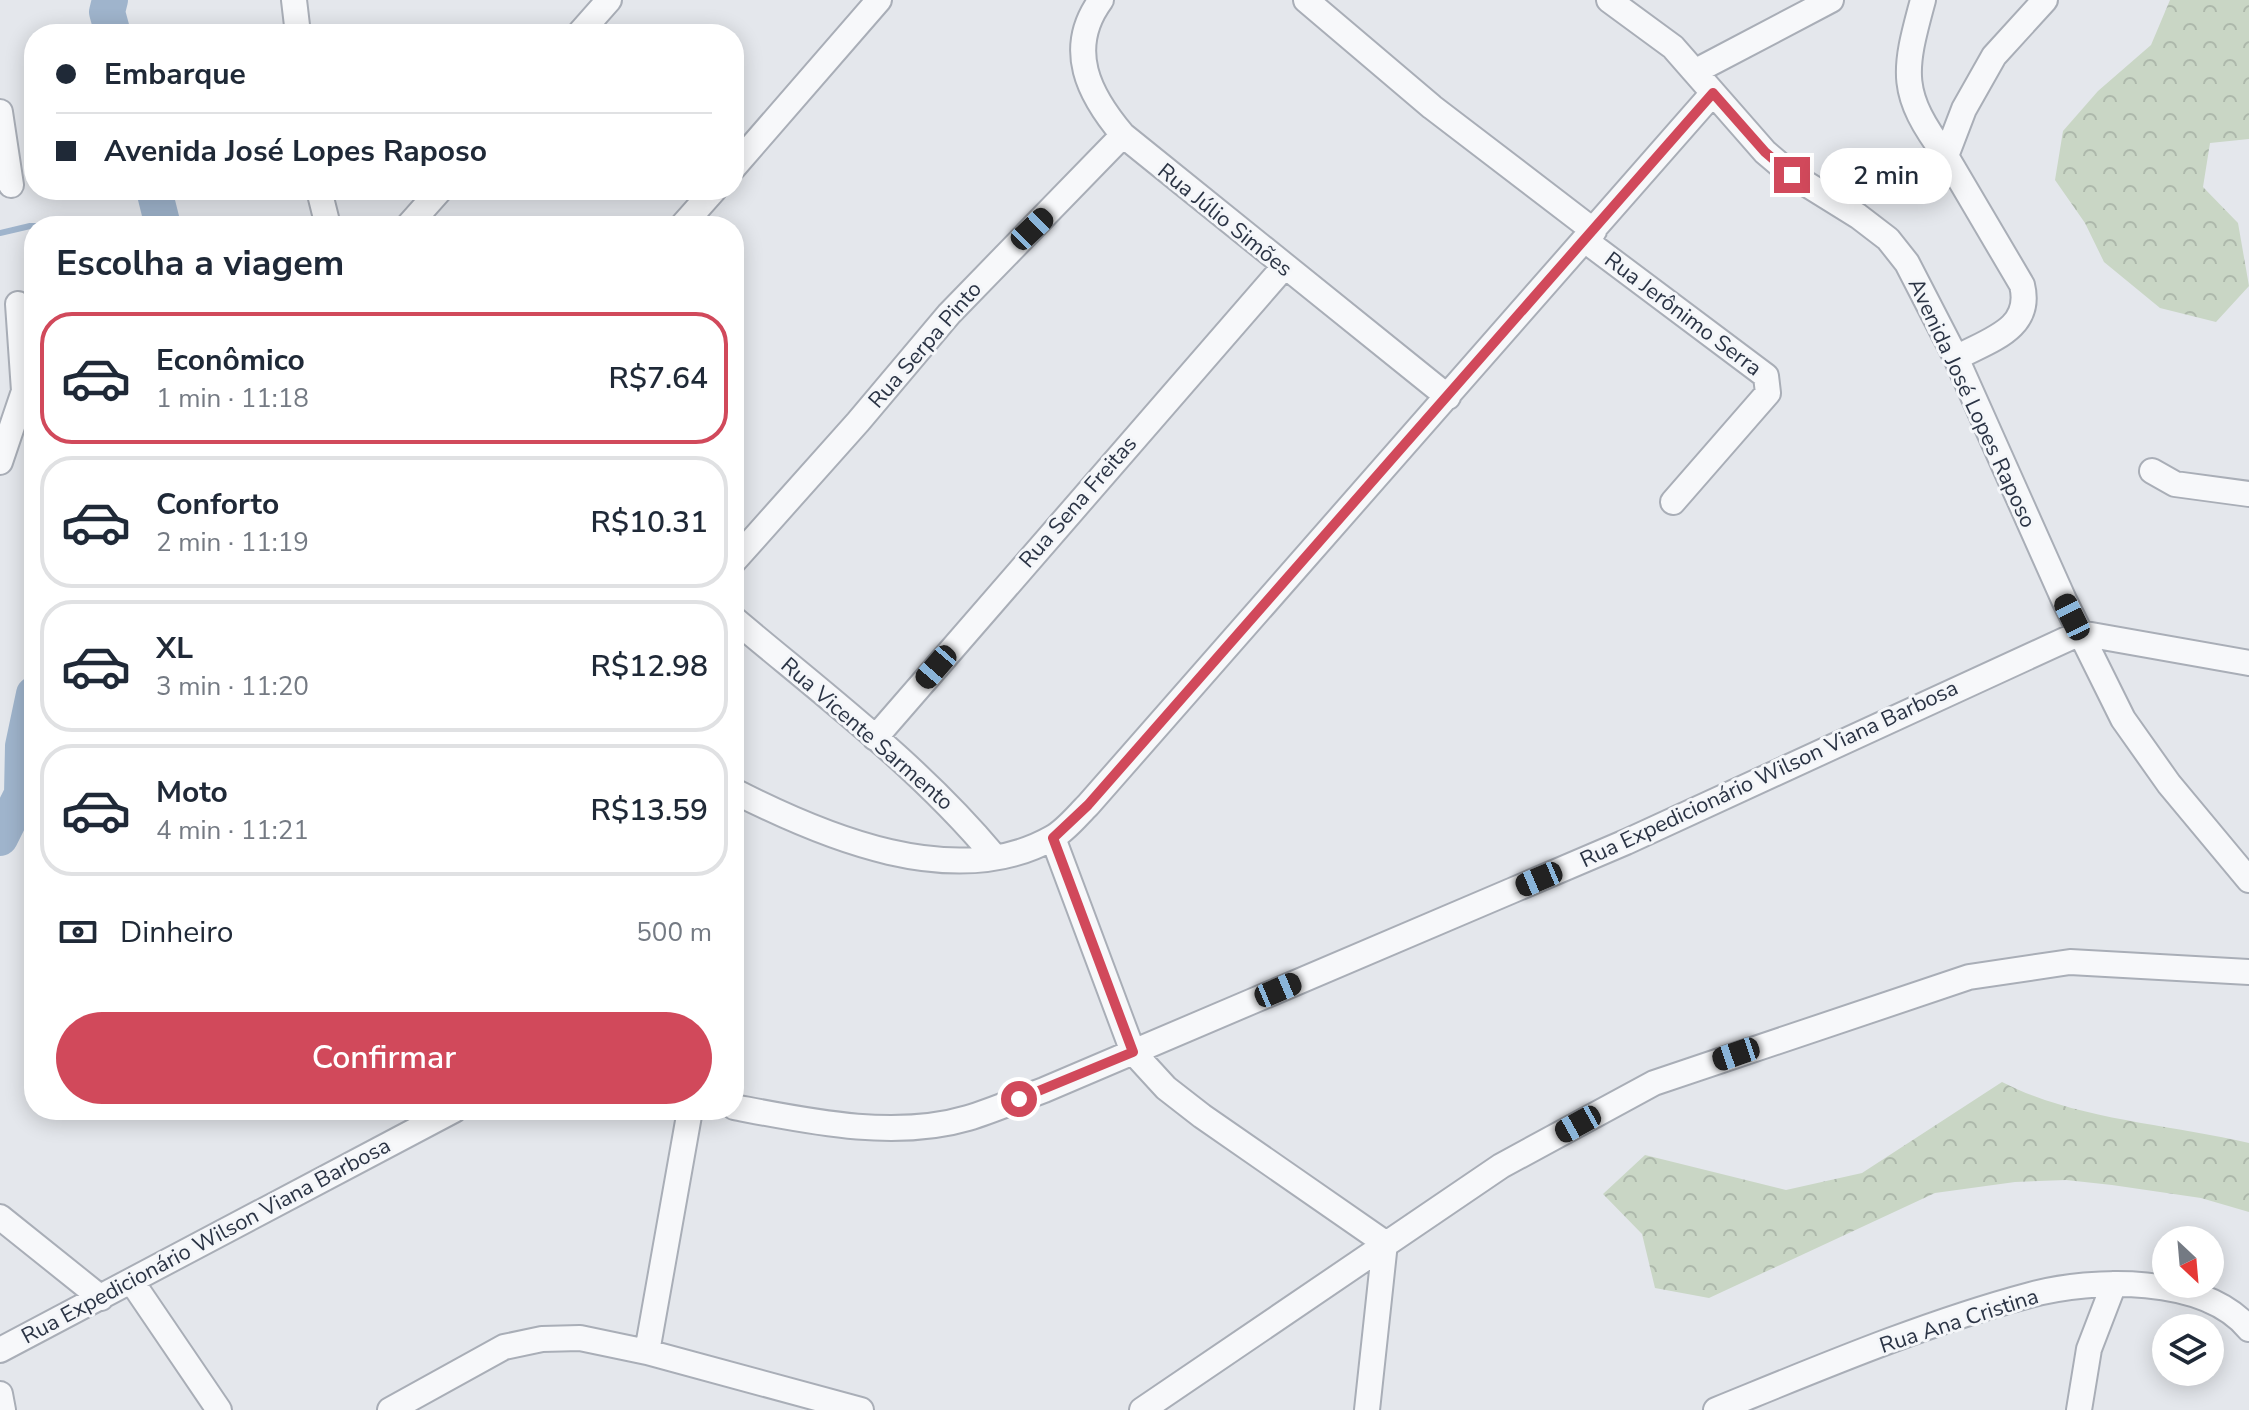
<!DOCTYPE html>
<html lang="pt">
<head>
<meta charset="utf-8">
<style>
	body { margin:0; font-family:"Nunito Sans",sans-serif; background:#f2f2f3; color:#1f2937; height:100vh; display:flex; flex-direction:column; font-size:30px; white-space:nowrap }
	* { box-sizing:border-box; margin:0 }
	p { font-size:26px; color:#747a83 }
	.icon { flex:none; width:44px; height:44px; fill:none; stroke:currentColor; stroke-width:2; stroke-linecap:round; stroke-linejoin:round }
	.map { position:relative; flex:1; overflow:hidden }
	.side { position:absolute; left:24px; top:216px; width:720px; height:904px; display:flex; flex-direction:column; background:#fff; border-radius:32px; box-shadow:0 4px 20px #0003 }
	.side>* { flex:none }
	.guide { position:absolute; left:24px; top:24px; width:720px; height:176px; border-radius:32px; box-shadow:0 4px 20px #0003; display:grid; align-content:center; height:176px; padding:0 32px; background:#fff }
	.needle { width:52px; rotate:154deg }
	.tools { position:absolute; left:2152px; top:1226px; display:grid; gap:16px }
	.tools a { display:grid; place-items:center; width:72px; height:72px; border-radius:50%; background:#fff; box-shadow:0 4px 20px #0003; font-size:40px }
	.end { position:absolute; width:36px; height:36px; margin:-18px; border:10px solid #d1495b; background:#fff; box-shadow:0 0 0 4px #fff }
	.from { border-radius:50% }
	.bubble { position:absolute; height:56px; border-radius:28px; background:#fff; box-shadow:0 4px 20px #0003; font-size:26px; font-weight:600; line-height:56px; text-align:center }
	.car { position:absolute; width:24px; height:48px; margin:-24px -12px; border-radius:10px; box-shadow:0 0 6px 2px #0007; background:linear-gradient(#222 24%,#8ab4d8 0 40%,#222 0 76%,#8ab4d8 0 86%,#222 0) }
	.guide b { display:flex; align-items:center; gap:28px; height:76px; font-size:30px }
	.guide b+b { border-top:2px solid #e0e1e3 }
	.guide i { width:20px; height:20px; background:#1f2937 }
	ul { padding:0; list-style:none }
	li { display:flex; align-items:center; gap:24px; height:132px; margin:0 16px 12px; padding:0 16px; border:4px solid #e0e1e3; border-radius:32px }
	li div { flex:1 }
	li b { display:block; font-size:30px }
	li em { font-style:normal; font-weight:600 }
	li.on { border-color:#d1495b }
	li>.icon { width:72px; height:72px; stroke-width:1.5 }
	h2 { padding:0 32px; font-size:36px; line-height:96px }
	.pay { display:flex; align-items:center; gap:20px; height:88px; padding:0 32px; font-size:30px }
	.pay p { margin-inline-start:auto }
	.button { display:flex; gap:16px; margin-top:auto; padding:16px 32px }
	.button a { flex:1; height:92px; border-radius:48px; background:#d1495b; color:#fff; font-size:32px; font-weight:600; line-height:92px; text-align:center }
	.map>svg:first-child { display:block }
	.forest { fill:url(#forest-crowns) }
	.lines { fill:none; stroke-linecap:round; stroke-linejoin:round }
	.stream { stroke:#9fb4cc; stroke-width:6 }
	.river { stroke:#9fb4cc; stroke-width:36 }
	.minor-casing { stroke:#a9aeb7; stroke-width:28 }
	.minor { stroke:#f7f8fa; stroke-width:24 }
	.route { stroke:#d1495b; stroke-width:10 }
	.labels { text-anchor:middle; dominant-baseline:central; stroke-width:6; stroke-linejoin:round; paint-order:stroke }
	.street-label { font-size:22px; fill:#2b3445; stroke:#f4f6f9 }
</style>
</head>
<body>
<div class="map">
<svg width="2249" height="1410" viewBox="0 0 2249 1410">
	<defs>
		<pattern id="forest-crowns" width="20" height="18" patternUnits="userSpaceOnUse" patternTransform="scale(2)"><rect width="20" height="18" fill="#c9d6c5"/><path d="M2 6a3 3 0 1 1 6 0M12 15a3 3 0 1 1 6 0" fill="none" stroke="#adb8ab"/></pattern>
	</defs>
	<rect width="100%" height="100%" fill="#e4e7ec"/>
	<path class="forest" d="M 2170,0 L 2249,0 L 2249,139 L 2210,143 L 2203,187 L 2238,223 L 2249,286 L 2216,322 L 2160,308 L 2104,262 L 2085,223 L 2055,180 L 2063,131 L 2098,91 L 2151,45 Z
		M 2002,1082 C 2076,1120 2168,1124 2249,1143 L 2249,1212 L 2201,1198 L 2112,1185 L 2066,1180 L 2015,1182 L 1935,1193 L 1709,1298 L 1655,1288 L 1642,1234 L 1603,1194 L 1645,1155 L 1786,1190 L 1862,1173 Z"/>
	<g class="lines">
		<path class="stream" d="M 0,233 L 30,226 L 99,226"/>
		<path class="river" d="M 110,0 L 107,12 L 113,34
			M 154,190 L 163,226
			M 0,838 L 22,794 L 23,746 L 34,694"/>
		<defs>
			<path id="minor" d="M 294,0 L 298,34
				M 1101,0 C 1065,49 1089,95 1123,135 L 1448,397
				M 1306,0 L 1432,107 L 1594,231
				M 1609,0 L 1673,47 L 1765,152 L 1792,175 L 1858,216 L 1888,239 L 1907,263 L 1956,358 L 2064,600 L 2123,719 L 2169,784 L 2249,880
				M 1923,0 C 1903,73 1899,93 1946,156
				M 579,34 L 609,0
				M 1696,71 L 1831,0
				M 0,112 L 11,185
				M 734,167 L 879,0
				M 319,190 L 328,226
				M 408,226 L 440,190
				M 682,226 L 714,190
				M 1586,241 L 1766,376 L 1768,393 L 1673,502
				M 1956,358 C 1989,340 2033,329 2022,285 L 1946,156 L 1964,109 L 1994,56 L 2045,0
				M 0,462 L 24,391 L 18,304
				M 2152,471 L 2175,484 L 2249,494
				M 734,561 L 858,422 L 949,314 L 1123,135
				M 734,619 C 823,694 919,766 994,856
				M 2080,633 L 2249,663
				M 875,738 L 1283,268
				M 734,791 C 822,836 955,893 1052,838 C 1065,831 1077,816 1088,805 L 1713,93
				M 1053,838 L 1133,1052 L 1166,1088 L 1202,1116 L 1385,1243
				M 734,1107 C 807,1121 894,1140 968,1118 C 994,1110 1019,1099 1044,1090 L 1626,842 L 2080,633
				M 0,1217 L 101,1298
				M 132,1282 L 219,1410
				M 0,1350 L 454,1110
				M 647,1352 L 690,1110
				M 0,1394 L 3,1410
				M 390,1410 L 504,1347 L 542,1339 L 580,1338 L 647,1352 L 861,1410
				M 1142,1410 L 1501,1166 L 1654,1083 L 1969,977 L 2070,962 L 2249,972
				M 1367,1410 L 1385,1243
				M 1716,1410 C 1817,1369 1925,1323 2030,1295 C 2093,1278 2204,1275 2249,1329
				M 2079,1410 L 2089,1349 L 2114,1284"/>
		</defs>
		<use href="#minor" class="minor-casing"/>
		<use href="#minor" class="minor"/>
	</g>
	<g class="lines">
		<path class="route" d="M 1019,1099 L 1133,1052 L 1053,838 L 1088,805 L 1713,93 L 1765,152 L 1792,175"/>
	</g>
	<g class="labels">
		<g class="street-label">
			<text transform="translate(1225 220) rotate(39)">Rua Júlio Simões</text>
			<text transform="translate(1683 314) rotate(37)">Rua Jerônimo Serra</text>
			<text transform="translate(925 345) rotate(-49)">Rua Serpa Pinto</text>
			<text transform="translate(1972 403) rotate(65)">Avenida José Lopes Raposo</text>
			<text transform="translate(1078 502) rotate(-49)">Rua Sena Freitas</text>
			<text transform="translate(867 734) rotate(41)">Rua Vicente Sarmento</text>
			<text transform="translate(1769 774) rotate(-25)">Rua Expedicionário Wilson Viana Barbosa</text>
			<text transform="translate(206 1241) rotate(-28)">Rua Expedicionário Wilson Viana Barbosa</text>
			<text transform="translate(1959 1321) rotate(-18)">Rua Ana Cristina</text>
		</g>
	</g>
</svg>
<div class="tools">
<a><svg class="needle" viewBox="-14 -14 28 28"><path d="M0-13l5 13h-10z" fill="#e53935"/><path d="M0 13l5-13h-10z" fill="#747a83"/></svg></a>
<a><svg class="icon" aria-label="layers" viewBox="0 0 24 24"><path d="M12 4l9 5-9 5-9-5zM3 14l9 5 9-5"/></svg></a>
</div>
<i class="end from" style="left:1019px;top:1099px"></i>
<i class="end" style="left:1792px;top:175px"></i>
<div class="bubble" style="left:1820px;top:148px;width:132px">2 min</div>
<i class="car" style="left:1032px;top:229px;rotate:46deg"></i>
<i class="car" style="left:2072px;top:617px;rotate:334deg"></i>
<i class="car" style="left:936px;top:667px;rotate:221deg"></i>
<i class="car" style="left:1539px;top:879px;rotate:247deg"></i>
<i class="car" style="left:1278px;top:990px;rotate:67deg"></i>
<i class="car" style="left:1736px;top:1054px;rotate:251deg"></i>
<i class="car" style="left:1578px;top:1124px;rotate:241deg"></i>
<div class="guide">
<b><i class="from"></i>Embarque</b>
<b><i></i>Avenida José Lopes Raposo</b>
</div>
<section class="side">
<h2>Escolha a viagem</h2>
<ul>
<li class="on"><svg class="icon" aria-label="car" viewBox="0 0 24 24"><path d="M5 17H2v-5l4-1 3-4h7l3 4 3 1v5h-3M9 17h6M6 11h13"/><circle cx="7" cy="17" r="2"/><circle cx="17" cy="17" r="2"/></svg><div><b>Econômico</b><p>1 min · 11:18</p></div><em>R$7.64</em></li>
<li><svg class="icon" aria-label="car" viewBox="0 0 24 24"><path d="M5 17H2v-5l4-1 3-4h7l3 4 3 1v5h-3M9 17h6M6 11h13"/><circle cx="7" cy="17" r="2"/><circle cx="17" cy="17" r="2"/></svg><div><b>Conforto</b><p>2 min · 11:19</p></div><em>R$10.31</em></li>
<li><svg class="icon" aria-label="car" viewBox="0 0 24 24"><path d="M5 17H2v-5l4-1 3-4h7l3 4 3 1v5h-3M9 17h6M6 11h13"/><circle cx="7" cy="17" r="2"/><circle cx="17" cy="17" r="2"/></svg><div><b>XL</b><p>3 min · 11:20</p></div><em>R$12.98</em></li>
<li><svg class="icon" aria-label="car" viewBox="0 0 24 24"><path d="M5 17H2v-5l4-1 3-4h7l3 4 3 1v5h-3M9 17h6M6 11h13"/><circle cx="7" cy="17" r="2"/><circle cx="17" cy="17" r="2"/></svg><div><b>Moto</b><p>4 min · 11:21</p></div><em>R$13.59</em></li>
</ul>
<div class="pay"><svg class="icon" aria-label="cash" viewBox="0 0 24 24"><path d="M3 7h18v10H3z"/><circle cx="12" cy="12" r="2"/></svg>Dinheiro<p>500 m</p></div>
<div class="button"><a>Confirmar</a></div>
</section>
</div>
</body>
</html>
